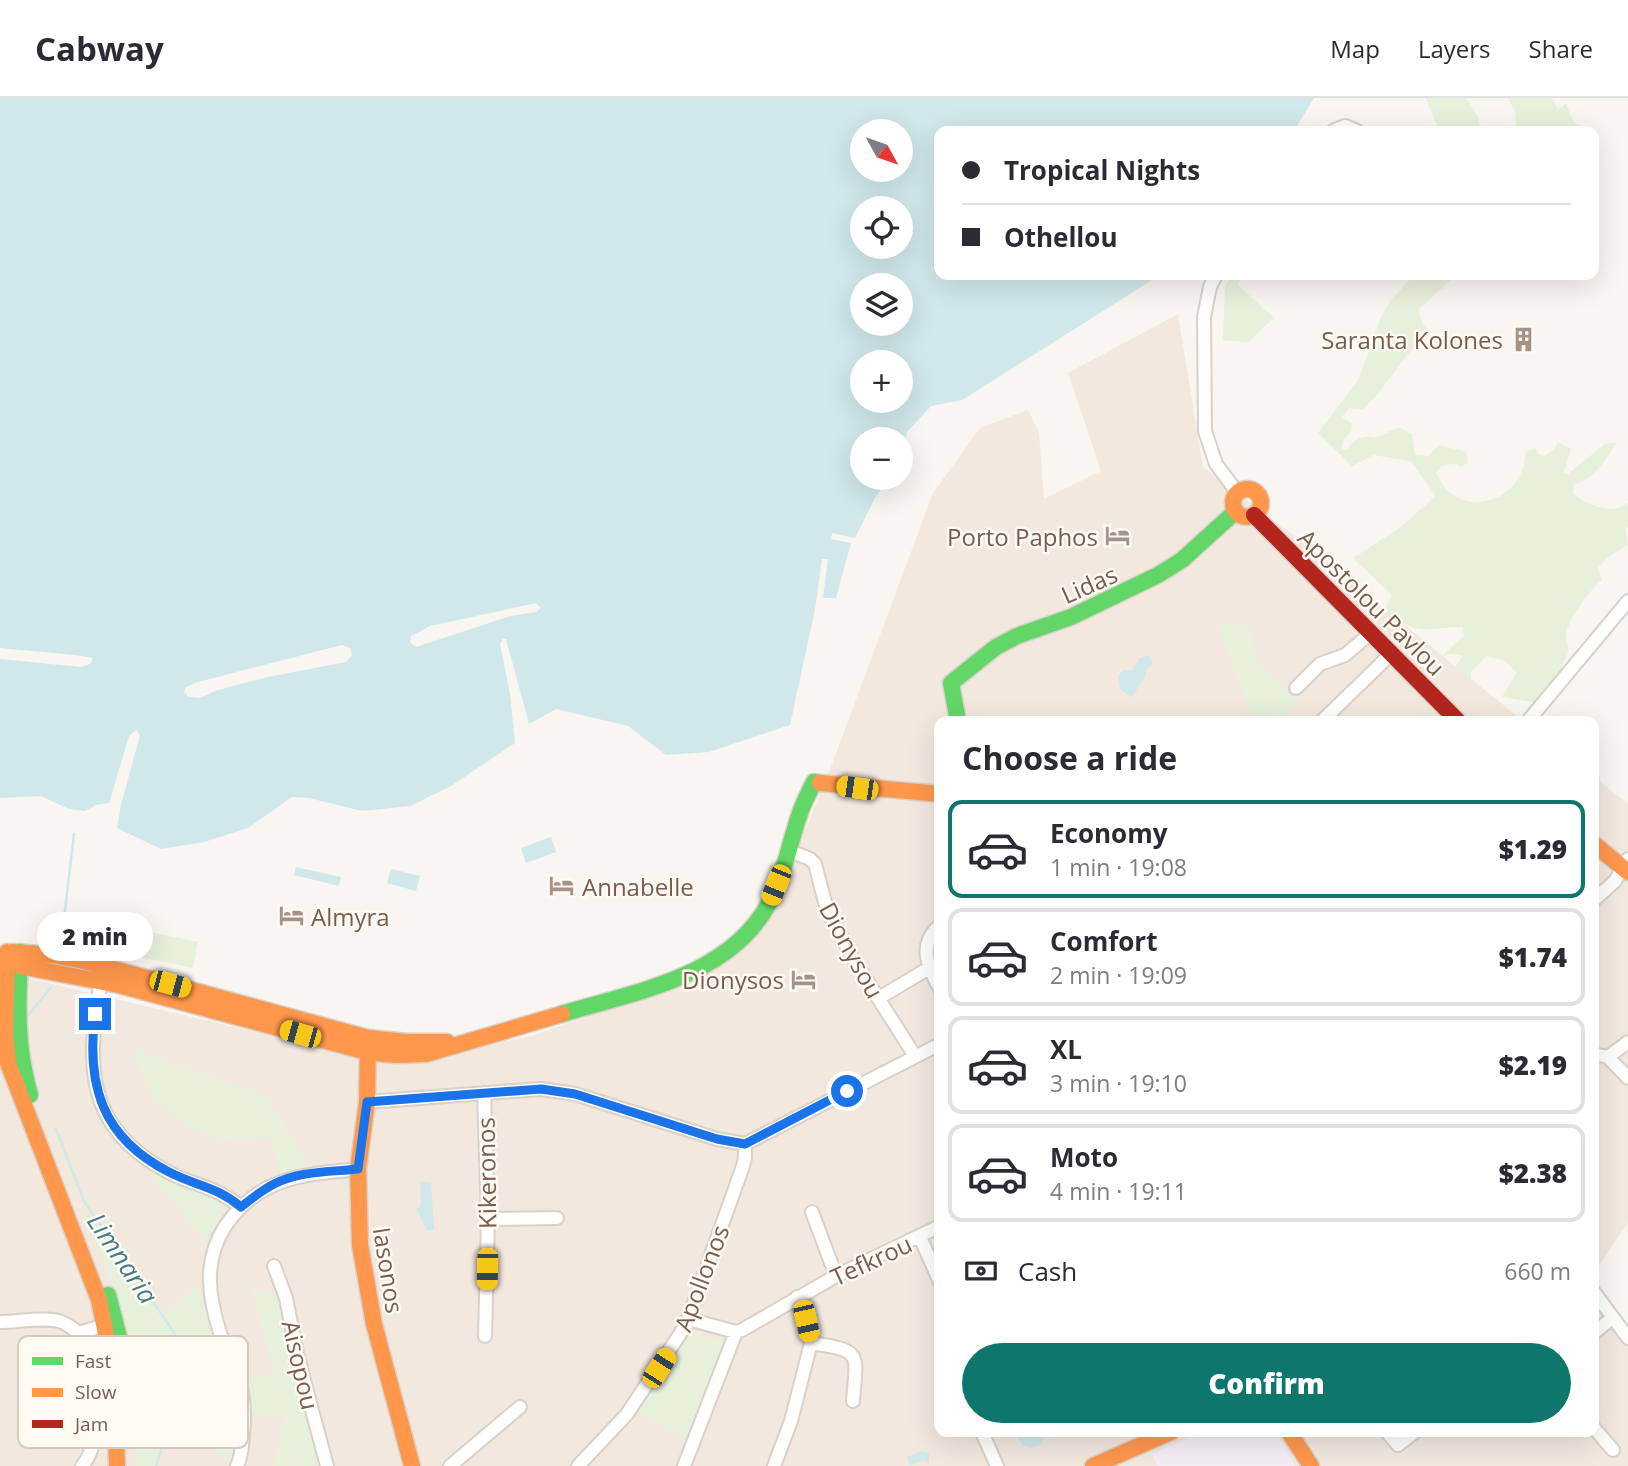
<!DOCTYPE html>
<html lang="en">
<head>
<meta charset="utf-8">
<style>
	body { margin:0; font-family:"Open Sans",sans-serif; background:#f7f7f7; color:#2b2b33; height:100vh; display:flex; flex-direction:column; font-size:26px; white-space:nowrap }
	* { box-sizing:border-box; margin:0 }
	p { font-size:23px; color:#7c7c81 }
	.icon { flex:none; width:38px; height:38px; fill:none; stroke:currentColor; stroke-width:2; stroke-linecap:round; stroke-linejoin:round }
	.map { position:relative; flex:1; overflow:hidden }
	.drawer { position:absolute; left:934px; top:618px; width:665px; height:721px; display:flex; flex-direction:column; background:#fff; border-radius:14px; box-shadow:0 7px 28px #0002 }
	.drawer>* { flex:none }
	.guide { position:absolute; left:934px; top:28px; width:665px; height:154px; border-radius:14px; box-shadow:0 7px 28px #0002; display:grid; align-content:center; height:154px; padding:0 28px; background:#fff }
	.needle { width:46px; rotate:130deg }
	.buttons { position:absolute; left:850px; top:21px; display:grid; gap:14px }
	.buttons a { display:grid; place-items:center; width:63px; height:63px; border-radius:50%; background:#fff; box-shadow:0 7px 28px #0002; font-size:35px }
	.end { position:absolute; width:32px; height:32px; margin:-16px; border:9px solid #1a73e8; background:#fff; box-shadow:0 0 0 4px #fff }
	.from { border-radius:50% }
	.bubble { position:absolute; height:49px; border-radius:24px; background:#fff; box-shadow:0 7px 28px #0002; font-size:23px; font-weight:800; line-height:49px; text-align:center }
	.car { position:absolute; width:21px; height:42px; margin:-21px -10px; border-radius:9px; box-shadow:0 0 5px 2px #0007; background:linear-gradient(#f5c518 24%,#345 0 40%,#f5c518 0 76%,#345 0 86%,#f5c518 0) }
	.guide b { display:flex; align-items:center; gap:24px; height:66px; font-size:26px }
	.guide b+b { border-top:2px solid #e1e1e2 }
	.guide i { width:18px; height:18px; background:#2b2b33 }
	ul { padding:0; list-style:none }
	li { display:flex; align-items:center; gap:21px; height:98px; margin:0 14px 10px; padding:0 14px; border:4px solid #e1e1e2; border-radius:14px }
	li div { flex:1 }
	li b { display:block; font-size:26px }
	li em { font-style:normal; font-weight:800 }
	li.on { border-color:#0f766e }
	li>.icon { width:63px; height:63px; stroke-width:1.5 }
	h2 { padding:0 28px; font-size:32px; line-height:84px }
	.pay { display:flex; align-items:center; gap:18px; height:77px; padding:0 28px; font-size:26px }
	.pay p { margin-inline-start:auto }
	.cta { display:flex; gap:14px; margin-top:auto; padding:14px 28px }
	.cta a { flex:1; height:80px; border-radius:42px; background:#0f766e; color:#fff; font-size:28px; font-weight:800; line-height:80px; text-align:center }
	header { display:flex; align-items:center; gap:42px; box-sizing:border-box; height:98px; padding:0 35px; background:#fff; border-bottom:2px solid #e1e1e2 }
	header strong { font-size:33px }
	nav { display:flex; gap:38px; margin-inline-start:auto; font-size:24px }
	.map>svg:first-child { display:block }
	.residential { fill:#f2e8de }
	.education { fill:#f6eef6 }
	.green { fill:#e7f0db }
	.water { fill:#d0e8ea; fill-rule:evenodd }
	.pier { fill:#f9f5f0 }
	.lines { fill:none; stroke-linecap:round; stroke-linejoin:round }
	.stream { stroke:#d0e8ea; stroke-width:2.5 }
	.street-casing { stroke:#d7d1cb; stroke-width:16 }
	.fast-casing { stroke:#d9d2cb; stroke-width:19 }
	.slow-casing { stroke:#d9d2cb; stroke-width:19 }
	.jam-casing { stroke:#d9d2cb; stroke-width:19 }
	.street { stroke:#fefefd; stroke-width:12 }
	.fast { stroke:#63d668; stroke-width:16 }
	.slow { stroke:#ff974d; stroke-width:16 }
	.jam { stroke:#b3261e; stroke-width:16 }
	.route { stroke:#1a73e8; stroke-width:9 }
	.labels { text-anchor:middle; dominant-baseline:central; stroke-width:5; stroke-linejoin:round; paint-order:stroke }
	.poi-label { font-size:24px; fill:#7a5c4d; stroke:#fffaf3; text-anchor:end }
	.street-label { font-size:24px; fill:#7a5c4d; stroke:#fffaf3 }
	.water-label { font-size:26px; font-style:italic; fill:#437c86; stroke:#fffaf3 }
	.key { fill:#fffaf3; stroke:#d7cbc1; stroke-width:2 }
	.key-label { font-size:19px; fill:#7a5c4d }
</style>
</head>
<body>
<header>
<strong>Cabway</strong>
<nav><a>Map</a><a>Layers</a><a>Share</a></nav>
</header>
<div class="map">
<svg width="1628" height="1368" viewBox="0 0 1628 1368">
	<rect width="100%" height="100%" fill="#f9f5f0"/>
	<path class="residential" d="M 1178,216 L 1203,369 L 1291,435 L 1523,623 L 940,623 L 940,1334 L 1594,1334 L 1594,1184 L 1628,1227 L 1628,1368 L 0,1368 L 0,877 L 18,878 L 349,956 L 454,952 L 528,939 L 682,886 L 739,854 L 773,811 L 829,674 L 933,395 L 980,330 L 1028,312 L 1039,335 L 1044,401 L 1101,373 L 1068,275 Z
		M 1594,679 L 1628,706 L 1628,1125 L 1594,1174 Z"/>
	<path class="education" d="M 1203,1334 L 1274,1334 L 1285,1348 L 1295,1368 L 1158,1368 L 1152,1356 Z"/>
	<path class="green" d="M 1426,0 L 1466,0 L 1478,18 L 1481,33 L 1439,33 Z
		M 1508,0 L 1552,0 L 1558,11 L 1566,6 L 1574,24 L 1581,30 L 1580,33 L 1517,33 L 1515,13 Z
		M 1232,177 L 1241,177 L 1238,187 L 1274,220 L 1248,244 L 1223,242 L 1225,188 Z
		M 1414,177 L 1456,177 L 1418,212 L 1423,227 L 1431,235 C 1402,255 1389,288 1363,311 L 1349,310 L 1342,319 L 1352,325 L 1351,334 L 1343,343 L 1341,350 L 1346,352 C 1355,341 1362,337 1376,340 L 1399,329 L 1412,336 L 1415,357 L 1428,358 L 1439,347 L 1467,354 L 1468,364 L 1462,369 C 1451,364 1445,365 1436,373 C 1454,426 1526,405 1525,355 L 1535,350 L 1539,357 L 1545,358 L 1555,350 L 1558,344 L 1571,351 L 1564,374 L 1568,376 L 1605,346 L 1617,344 C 1608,359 1592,384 1574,386 L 1573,396 C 1589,407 1611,418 1628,405 L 1628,428 L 1625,431 L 1628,447 L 1607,460 L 1598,470 L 1602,482 C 1590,492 1568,521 1566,537 C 1565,542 1569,548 1568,554 C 1565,570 1545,592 1534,604 L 1502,599 L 1517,574 L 1503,562 L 1486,558 L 1471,574 L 1471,582 L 1455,569 L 1463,557 L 1450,556 L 1442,558 L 1464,538 L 1463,529 C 1423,530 1418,539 1385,512 L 1392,497 L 1353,460 L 1398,431 L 1436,398 L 1411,363 L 1373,357 L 1352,368 L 1318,335 L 1359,281 L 1380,221 L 1390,203 Z
		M 1233,524 L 1248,527 L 1258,563 L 1297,604 L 1284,623 L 1258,623 L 1248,609 L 1218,529 Z
		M 145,833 L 198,844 L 193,870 L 140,859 Z
		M 134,951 L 268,999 L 308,1069 L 280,1074 L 272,1040 L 222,1042 L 187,1029 L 152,998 L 134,958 Z
		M 147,1072 L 219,1102 L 222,1122 L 205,1141 Z
		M 92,1133 L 141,1192 L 168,1216 L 197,1187 L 234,1288 L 275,1274 L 250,1189 L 276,1198 L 319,1368 L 274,1368 L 285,1318 L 242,1319 L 229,1364 L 185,1335 L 168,1328 L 157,1368 L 135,1368 L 137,1254 Z
		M 691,1235 L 699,1236 L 726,1245 L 690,1343 L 637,1313 L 682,1241 Z"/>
	<path class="water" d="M 0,0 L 1314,0 L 1294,33 L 940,33 L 940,177 L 1160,177 L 962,302 L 931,308 L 907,334 L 901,362 L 901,341 L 863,341 L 863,380 L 889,380 L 875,400 L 855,440 L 832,435 L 831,441 L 851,445 L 836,500 L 823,500 L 828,461 L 822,461 L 815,511 L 790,627 L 709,654 L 666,657 L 628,628 L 556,611 L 529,626 L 506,541 L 503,541 L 500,546 L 510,596 L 515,645 L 451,688 L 410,708 L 362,713 L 309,700 L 292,699 L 248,730 L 204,744 L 161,751 L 117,730 L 121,707 L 140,637 L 136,632 L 129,638 L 109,705 L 96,707 L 85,713 L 69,711 L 41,698 L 0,700 ZM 863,33 L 901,33 L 901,72 L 863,72 ZM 863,110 L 901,110 L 901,149 L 863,149 ZM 863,187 L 901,187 L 901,226 L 863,226 ZM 863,264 L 901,264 L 901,303 L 863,303 Z
		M 1150,557 L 1153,567 L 1145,572 L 1146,577 L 1132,599 L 1120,591 L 1118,578 L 1123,572 L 1132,572 L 1140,560 Z
		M 551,739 L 556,754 L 526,765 L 521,750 Z
		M 296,769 L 341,779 L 339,788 L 294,777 Z
		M 391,771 L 420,778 L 416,793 L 387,785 Z
		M 420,1084 L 431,1084 L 434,1132 L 427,1133 L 417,1112 L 421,1106 Z
		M 1015,1334 L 1047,1334 L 1041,1346 L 1032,1350 L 1022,1347 Z
		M 922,1353 L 929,1355 L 929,1365 L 923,1362 L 910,1368 L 907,1359 Z"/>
	<path class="pier" d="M 536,505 L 541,510 L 536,514 L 511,518 L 416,549 L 410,544 L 411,538 L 430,528 Z
		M 342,547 L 350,550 L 352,557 L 346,564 L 268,579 L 218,592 L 200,600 L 189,599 L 184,594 L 186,589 L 198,584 Z
		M 0,550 L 75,557 L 93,560 L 90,566 L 81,569 L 0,561 Z"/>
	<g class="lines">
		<path class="stream" d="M 62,837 L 74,736
			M 27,919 L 51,889
			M 56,1031 L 84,1103 L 182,1246 L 179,1297 L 156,1368"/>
		<defs>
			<path id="street" d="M 1333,33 L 1345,28 L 1357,33
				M 1216,177 L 1210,189 L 1204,219 L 1205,333 L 1216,366 L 1237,394
				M 1296,590 L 1320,566 L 1345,557 L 1371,535
				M 1322,623 L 1391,556
				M 1528,623 L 1628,503
				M 790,753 L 810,761 L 815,766 L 827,812 L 852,859 L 915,958
				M 1594,802 L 1615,783 L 1628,761
				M 940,827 C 917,847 928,869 940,891
				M 101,883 C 86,965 84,1030 168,1074 C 195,1088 215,1088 241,1109
				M 879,900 L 929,870
				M 1594,956 L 1608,959 L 1628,980
				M 1608,959 L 1628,944
				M 484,995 L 488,1121 L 485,1238
				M 367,1004 L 541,991 L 575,996 L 717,1041 L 745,1046 L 940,946
				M 812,1114 L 836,1178
				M 488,1121 L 557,1120
				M 920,1139 L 940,1184
				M 274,1168 L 286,1200 L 297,1256 L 327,1368
				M 1594,1194 L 1628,1240
				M 688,1221 L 736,1234 L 742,1232 L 836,1178 L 940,1128
				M 0,1224 C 17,1224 50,1218 64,1225 C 73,1230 83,1237 87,1247 C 94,1262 94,1325 92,1344 C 92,1353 88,1361 82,1368
				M 79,1235 L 105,1227
				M 1594,1235 L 1612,1220
				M 811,1245 C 862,1253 857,1253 853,1303
				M 1594,1330 L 1613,1352
				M 982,1334 L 997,1368
				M 1387,1334 L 1398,1347 L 1415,1334
				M 237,1368 C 242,1358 242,1348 243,1337 C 245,1316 244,1294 237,1274 C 232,1260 224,1248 220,1235 C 208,1197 203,1162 226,1127 C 259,1079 305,1076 358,1071
				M 450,1368 L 520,1309
				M 578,1368 L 627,1316 L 686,1227 L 742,1071 L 745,1060 L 745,1046
				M 684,1368 L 736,1234
				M 774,1368 L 791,1323 L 811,1245 L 797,1199"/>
			<path id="fast" d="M 958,623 L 951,585 L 996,549 L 1017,538 L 1071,519 L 1158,477 L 1182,462 L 1236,413
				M 21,854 C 17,903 16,949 30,997
				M 562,916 C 634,894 730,879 769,805 C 784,778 789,747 799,718 C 802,707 809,695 814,684 L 820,685
				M 108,1197 L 120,1243 L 125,1292"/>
			<path id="slow" d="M1233 405a14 14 0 1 1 28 0a14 14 0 1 1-28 0Z
				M 820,685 L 940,696
				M 1594,746 L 1628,774
				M 7,854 L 5,935 L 8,965 L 99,1202 L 114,1275 L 117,1368
				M 12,854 L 53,857 L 84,863 L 368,940 L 407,944 L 447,944
				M 0,864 L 119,887 L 367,954 L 395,957 L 426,956 L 562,916
				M 368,944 L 367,1004 L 358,1071 L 360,1147 L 374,1226 L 412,1368
				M 1289,1334 L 1311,1368
				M 1093,1368 L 1171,1334"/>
			<path id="jam" d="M 1254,417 L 1458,623"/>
		</defs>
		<use href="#street" class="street-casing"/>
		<use href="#fast" class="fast-casing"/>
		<use href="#slow" class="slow-casing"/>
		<use href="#jam" class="jam-casing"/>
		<use href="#street" class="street"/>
		<use href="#fast" class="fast"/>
		<use href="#slow" class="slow"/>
		<use href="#jam" class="jam"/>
	</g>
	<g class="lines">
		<path class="route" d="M 95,916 C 86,987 102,1040 169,1074 C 196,1088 216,1088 241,1109 C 251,1101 262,1092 274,1086 C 299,1073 330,1074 358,1071 L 367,1004 L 541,991 L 575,996 L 717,1041 L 745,1046 L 847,993"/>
	</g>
	<defs>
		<symbol id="building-bare" viewBox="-9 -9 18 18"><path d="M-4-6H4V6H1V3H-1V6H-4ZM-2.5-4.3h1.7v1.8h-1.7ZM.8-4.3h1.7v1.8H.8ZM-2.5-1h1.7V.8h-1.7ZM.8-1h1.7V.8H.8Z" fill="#a69286" stroke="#fffaf3" stroke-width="2.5" paint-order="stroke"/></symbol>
		<symbol id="hotel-bare" viewBox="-9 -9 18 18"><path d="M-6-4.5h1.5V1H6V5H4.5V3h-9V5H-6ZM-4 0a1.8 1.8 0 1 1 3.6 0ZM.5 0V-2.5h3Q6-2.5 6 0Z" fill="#a69286" stroke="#fffaf3" stroke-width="2.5" paint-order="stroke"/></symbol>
	</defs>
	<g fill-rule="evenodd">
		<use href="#building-bare" x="1506" y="224" width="35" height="35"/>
		<use href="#hotel-bare" x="1100" y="420" width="35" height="35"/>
		<use href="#hotel-bare" x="544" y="770" width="35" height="35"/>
		<use href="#hotel-bare" x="274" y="800" width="35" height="35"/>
		<use href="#hotel-bare" x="786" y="864" width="35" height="35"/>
	</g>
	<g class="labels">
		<g class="poi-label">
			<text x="1503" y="241">Saranta Kolones</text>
			<text x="1098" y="438">Porto Paphos</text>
			<text x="582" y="788" text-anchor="start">Annabelle</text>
			<text x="311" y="818" text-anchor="start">Almyra</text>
			<text x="784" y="881">Dionysos</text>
		</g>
		<g class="street-label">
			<text transform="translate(1089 486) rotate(-24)">Lidas</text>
			<text transform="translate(1372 504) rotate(45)">Apostolou Pavlou</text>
			<text transform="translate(852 852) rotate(61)">Dionysou</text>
			<text transform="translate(486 1075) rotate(-91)">Kikeronos</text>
			<text transform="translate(871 1162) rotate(-25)">Tefkrou</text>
			<text transform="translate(389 1172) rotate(81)">Iasonos</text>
			<text transform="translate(701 1180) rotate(-69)">Apollonos</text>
			<text transform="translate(301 1267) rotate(77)">Aisopou</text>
		</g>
		<g class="water-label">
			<text transform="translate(123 1160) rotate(56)">Limnaria</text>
		</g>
	</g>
	<rect x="18" y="1238" width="230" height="112" rx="10" class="key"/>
	<rect x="32" y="1259" width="31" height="8" fill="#63d668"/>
	<rect x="32" y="1290" width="31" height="9" fill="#ff974d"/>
	<rect x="32" y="1322" width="31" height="8" fill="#b3261e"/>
	<g class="key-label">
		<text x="75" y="1270">Fast</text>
		<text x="75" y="1301">Slow</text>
		<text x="75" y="1333">Jam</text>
	</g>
</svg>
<div class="buttons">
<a><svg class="needle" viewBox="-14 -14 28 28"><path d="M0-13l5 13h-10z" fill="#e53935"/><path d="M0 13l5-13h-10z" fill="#7c7c81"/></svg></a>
<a><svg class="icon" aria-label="locate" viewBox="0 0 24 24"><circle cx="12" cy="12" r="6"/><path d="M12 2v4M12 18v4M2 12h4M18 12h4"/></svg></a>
<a><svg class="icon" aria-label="layers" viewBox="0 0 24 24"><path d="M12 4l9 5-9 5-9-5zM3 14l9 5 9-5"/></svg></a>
<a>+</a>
<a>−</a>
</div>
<i class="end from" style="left:847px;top:993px"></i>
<i class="end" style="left:95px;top:916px"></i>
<div class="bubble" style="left:37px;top:814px;width:116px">2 min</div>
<i class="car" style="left:857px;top:690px;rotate:278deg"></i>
<i class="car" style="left:776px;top:787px;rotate:202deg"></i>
<i class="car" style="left:170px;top:886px;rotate:105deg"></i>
<i class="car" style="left:300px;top:936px;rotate:286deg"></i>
<i class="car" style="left:487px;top:1171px;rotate:181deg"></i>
<i class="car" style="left:806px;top:1223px;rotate:167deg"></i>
<i class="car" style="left:659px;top:1270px;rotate:33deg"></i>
<div class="guide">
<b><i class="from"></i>Tropical Nights</b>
<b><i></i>Othellou</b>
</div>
<section class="drawer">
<h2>Choose a ride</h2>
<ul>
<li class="on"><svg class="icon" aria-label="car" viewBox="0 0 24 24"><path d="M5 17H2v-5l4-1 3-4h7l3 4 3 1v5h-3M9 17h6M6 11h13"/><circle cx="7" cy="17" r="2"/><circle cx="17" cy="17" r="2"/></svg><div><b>Economy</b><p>1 min · 19:08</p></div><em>$1.29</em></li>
<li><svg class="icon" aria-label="car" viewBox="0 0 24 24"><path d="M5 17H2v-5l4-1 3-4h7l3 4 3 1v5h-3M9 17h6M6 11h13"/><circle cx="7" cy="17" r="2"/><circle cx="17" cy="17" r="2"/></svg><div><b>Comfort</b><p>2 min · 19:09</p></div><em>$1.74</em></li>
<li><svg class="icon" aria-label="car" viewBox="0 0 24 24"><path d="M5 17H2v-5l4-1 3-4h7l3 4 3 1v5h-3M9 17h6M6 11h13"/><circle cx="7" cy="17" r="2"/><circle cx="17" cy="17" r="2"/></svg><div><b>XL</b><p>3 min · 19:10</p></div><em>$2.19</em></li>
<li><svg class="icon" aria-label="car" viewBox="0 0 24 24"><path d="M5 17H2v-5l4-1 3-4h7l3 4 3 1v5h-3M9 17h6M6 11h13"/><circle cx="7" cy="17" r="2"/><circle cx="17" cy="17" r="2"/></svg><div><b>Moto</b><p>4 min · 19:11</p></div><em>$2.38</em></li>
</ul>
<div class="pay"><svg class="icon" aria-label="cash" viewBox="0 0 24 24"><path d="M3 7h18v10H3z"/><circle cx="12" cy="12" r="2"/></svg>Cash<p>660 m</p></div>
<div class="cta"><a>Confirm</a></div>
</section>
</div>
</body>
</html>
